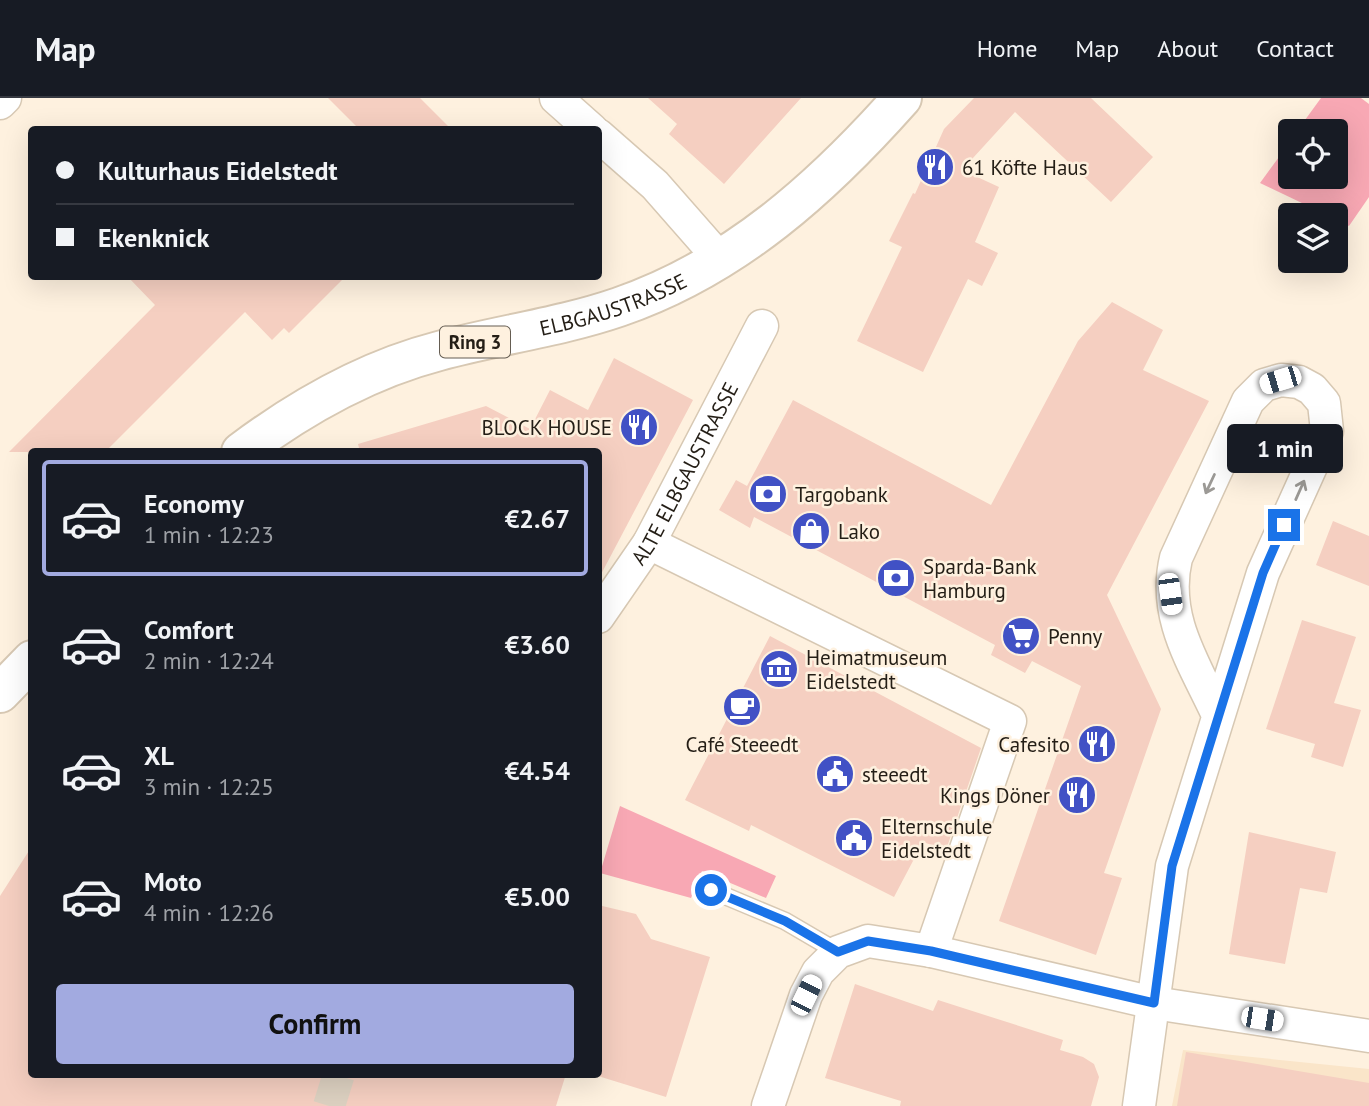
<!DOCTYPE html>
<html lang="en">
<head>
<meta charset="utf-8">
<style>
	body { margin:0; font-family:"PT Sans",sans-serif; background:#242831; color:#f1f3f6; height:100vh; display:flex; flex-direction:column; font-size:26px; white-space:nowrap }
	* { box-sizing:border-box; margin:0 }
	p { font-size:23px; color:#9ea1a6 }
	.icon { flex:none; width:38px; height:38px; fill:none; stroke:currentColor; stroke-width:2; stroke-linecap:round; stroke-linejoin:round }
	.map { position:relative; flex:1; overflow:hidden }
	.panel { position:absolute; left:28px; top:350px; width:574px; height:630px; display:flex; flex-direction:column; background:#171b24; border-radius:7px; box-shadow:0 7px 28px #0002 }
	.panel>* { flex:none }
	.top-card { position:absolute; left:28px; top:28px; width:574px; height:154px; border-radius:7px; box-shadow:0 7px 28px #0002; display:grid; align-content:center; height:154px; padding:0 28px; background:#171b24 }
	.fabs { position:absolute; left:1278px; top:21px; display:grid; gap:14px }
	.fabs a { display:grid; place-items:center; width:70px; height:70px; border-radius:7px; background:#171b24; box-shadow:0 7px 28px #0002; font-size:35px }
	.end { position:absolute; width:32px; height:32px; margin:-16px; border:9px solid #1a73e8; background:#fff; box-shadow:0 0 0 4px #fff }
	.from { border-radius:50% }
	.bubble { position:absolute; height:49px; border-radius:7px; background:#171b24; box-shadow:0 7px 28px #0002; font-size:23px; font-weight:700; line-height:49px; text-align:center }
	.car { position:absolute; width:21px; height:42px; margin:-21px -10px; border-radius:9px; box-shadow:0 0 5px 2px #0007; background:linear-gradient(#fff 24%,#345 0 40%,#fff 0 76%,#345 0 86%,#fff 0) }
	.top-card b { display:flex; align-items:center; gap:24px; height:66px; font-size:26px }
	.top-card b+b { border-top:2px solid #363941 }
	.top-card i { width:18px; height:18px; background:#f1f3f6 }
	ul { padding:12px 0 0; list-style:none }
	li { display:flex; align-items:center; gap:21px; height:116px; margin:0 14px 10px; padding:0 14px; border:4px solid transparent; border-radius:7px }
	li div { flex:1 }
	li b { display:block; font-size:26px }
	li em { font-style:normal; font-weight:700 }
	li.on { border-color:#a2aae0 }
	li>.icon { width:63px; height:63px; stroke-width:1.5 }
	.button { display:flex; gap:14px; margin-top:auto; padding:14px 28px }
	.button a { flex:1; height:80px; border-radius:7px; background:#a2aae0; color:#111; font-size:28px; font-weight:700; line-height:80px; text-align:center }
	header { display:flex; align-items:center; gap:42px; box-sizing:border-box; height:98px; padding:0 35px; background:#171b24; border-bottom:2px solid #363941 }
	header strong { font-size:33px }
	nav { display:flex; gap:38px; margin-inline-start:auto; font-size:24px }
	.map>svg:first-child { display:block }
	.built { fill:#fae5c9 }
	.green { fill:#f8a8b4 }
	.building { fill:#f5cfc1 }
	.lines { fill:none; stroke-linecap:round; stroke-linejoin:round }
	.street-tunnel { stroke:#ddd1c1; stroke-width:32; stroke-dasharray:32 16; stroke-linecap:butt }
	.lane-casing { stroke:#d7c8b3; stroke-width:19 }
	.street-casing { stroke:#d7c8b3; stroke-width:35 }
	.primary-casing { stroke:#d7c8b3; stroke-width:42 }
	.lane { stroke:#fff; stroke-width:16 }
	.street { stroke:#fff; stroke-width:32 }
	.primary { stroke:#fff; stroke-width:38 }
	.oneway { stroke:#9c9a96 }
	.route { stroke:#1a73e8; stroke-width:9 }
	.labels { text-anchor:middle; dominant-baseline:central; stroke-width:5; stroke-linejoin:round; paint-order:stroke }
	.shield { fill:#fef1df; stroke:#655d52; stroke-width:2 }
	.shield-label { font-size:19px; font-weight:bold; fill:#241e16 }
	.poi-label { font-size:21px; fill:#241e16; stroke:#fef1df; text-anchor:start }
	.street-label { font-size:21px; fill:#241e16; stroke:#fef1df }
</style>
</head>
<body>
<header>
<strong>Map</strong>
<nav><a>Home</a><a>Map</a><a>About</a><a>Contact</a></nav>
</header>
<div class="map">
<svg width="1369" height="1008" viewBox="0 0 1369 1008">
	<rect width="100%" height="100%" fill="#fef1df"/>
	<path class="built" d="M 1183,952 L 1369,971 L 1369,1008 L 1172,1008 Z"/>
	<path class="green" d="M 1321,0 L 1361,0 L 1369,6 L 1369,99 L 1349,128 L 1335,121 L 1335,117 L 1327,117 L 1260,85 L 1290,44 L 1290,79 L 1335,79 L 1335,33 L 1297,33 Z
		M 620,708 L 776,778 L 766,800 L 702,773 L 691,800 L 600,775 Z"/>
	<path class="building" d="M 328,0 L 420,0 L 452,32 L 360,32 Z
		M 648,0 L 801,0 L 724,86 L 669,36 L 677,26 Z
		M 974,0 L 1091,0 L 1153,59 L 1111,104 L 1015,14 L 962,72 L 999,89 L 975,144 L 998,155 L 982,188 L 968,181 L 923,274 L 857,243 L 902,149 L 889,143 L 913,95 L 915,96 L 944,31 Z
		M 127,178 L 346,178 L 289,235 L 284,230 L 272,242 L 245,214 L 105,354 L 9,354 L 155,207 Z
		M 1112,204 L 1163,232 L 1143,272 L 1209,303 L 1107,497 L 1161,611 L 1104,775 L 1122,780 L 1096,857 L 999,823 L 1081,588 L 1032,563 L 1025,575 L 991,557 L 995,547 L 754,419 L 750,430 L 719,412 L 736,382 L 747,388 L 793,302 L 991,407 L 1078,243 Z
		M 614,260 L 693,302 L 598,482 L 598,354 L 360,354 L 358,346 L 486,308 L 530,331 L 550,292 L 588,312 Z
		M 1333,423 L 1369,438 L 1369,488 L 1316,467 Z
		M 1302,522 L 1356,539 L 1334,605 L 1361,612 L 1343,669 L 1311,659 L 1315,646 L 1266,631 Z
		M 770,538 L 981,650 L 946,752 L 923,744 L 894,799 L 751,727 L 749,733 L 685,702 Z
		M 1249,734 L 1336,754 L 1327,795 L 1300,790 L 1285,866 L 1229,856 Z
		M 32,748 L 32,976 L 566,976 L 556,1008 L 0,1008 L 0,798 Z
		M 598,807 L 636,816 L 651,841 L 710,859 L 666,999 L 598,978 Z
		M 855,886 L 933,913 L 938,902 L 1063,942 L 1060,952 L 1083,959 L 1094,966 L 1099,979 L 1091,1008 L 900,1008 L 901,1003 L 825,980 Z
		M 1186,954 L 1369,985 L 1369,1008 L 1177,1008 Z"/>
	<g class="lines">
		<path class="street-tunnel" d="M 329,1008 L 339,976"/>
		<defs>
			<path id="lane" d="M 711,792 L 785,823 L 838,854"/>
			<g id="street">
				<path d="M 556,0 L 592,32"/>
				<path d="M 0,5 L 5,0"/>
				<path d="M 598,37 L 655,87 L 720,161"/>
				<path d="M 649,445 L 1010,623 L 931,853"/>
				<path id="s1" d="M 598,519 L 649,445 L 762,228"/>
				<path d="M 768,1008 L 806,897 L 818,874 L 838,854 L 868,843 L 931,853 L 1154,905 L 1369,938"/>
				<path d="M 1139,1008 L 1172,768 L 1263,475 L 1327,333 L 1324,305 L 1312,291 L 1299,284 L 1281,282 L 1264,287 L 1248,303 L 1176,460 C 1162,519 1194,565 1218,617"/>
			</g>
			<g id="primary">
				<path id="s2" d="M 241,354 C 301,309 366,272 439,253 C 498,237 561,229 619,209 C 735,169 823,89 902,0"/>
				<path d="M 0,595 L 32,562"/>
			</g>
		</defs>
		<use href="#lane" class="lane-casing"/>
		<use href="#street" class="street-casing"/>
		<use href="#primary" class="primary-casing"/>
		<use href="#lane" class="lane"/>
		<use href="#street" class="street"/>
		<use href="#primary" class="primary"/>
	</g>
	<defs><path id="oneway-shaft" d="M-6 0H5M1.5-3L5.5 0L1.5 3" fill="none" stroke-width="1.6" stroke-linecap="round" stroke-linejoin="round" transform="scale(1.75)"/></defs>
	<g class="oneway">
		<use href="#oneway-shaft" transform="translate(1210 386) rotate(115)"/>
		<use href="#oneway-shaft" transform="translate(1300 392) rotate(-66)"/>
	</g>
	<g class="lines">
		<path class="route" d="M 711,792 L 785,823 L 838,854 L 868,843 L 931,853 L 1154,905 L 1172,768 L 1263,475 L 1284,427"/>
	</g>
	<defs>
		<symbol id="restaurant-disc" viewBox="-11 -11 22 22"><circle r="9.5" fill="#4151c5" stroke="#fef1df"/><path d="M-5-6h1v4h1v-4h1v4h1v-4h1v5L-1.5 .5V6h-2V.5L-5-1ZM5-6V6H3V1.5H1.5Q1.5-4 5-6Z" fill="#fff"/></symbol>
		<symbol id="bank-disc" viewBox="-11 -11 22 22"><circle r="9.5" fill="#4151c5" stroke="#fef1df"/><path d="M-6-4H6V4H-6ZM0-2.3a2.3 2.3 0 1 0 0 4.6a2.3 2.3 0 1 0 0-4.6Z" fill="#fff"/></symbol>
		<symbol id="shop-disc" viewBox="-11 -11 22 22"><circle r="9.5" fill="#4151c5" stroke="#fef1df"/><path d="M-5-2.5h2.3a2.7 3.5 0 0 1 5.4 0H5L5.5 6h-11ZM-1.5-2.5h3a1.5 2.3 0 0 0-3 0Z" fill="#fff"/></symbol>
		<symbol id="supermarket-disc" viewBox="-11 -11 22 22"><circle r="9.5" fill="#4151c5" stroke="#fef1df"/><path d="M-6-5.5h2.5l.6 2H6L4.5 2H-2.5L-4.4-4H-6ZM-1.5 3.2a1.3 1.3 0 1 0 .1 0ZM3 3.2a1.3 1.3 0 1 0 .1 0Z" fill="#fff"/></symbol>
		<symbol id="museum-disc" viewBox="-11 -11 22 22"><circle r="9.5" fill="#4151c5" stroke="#fef1df"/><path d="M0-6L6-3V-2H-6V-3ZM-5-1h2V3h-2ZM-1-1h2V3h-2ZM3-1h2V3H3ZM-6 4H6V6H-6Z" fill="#fff"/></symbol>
		<symbol id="cafe-disc" viewBox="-11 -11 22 22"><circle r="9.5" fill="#4151c5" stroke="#fef1df"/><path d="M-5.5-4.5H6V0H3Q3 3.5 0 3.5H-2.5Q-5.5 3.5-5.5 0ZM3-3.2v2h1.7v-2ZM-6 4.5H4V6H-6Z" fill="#fff"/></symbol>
		<symbol id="civic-disc" viewBox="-11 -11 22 22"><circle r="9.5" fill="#4151c5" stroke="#fef1df"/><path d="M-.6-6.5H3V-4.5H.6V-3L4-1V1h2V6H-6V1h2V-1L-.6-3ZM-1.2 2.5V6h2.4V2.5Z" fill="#fff"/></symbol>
	</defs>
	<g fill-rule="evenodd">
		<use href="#restaurant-disc" x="913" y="47" width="44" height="44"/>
		<use href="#restaurant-disc" x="617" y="307" width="44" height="44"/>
		<use href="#bank-disc" x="746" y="374" width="44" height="44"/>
		<use href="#shop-disc" x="789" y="411" width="44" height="44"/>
		<use href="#bank-disc" x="874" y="458" width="44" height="44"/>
		<use href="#supermarket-disc" x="999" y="516" width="44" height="44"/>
		<use href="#museum-disc" x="757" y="549" width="44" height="44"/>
		<use href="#cafe-disc" x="720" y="587" width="44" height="44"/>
		<use href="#restaurant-disc" x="1075" y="624" width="44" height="44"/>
		<use href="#civic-disc" x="813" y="654" width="44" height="44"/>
		<use href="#restaurant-disc" x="1055" y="675" width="44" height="44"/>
		<use href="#civic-disc" x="832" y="718" width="44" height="44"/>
	</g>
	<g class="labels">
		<rect class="shield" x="440" y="228.5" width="70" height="31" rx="5"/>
		<g class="shield-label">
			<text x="475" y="244">Ring 3</text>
		</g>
		<g class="poi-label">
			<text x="962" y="69">61 Köfte Haus</text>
			<text x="612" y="329" text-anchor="end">BLOCK HOUSE</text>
			<text x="795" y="396">Targobank</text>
			<text x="838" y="433">Lako</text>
			<text x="923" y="468">Sparda-Bank<tspan x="923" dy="24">Hamburg</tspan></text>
			<text x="1048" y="538">Penny</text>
			<text x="806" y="559">Heimatmuseum<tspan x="806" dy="24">Eidelstedt</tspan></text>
			<text x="742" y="646" text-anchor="middle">Café Steeedt</text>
			<text x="1070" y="646" text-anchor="end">Cafesito</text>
			<text x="862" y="676">steeedt</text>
			<text x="1050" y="697" text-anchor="end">Kings Döner</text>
			<text x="881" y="728">Elternschule<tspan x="881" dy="24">Eidelstedt</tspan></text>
		</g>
		<g class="street-label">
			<text stroke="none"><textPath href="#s2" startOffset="404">ELBGAUSTRASSE</textPath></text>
			<text stroke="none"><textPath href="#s1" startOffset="168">ALTE ELBGAUSTRASSE</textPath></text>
		</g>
	</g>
</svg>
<div class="fabs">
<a><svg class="icon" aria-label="locate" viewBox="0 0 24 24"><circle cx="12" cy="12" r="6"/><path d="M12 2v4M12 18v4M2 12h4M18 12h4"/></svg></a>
<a><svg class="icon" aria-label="layers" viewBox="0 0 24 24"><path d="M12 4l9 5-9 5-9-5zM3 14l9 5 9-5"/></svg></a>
</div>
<i class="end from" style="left:711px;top:792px"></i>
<i class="end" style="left:1284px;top:427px"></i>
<div class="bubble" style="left:1227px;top:326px;width:116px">1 min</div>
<i class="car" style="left:1280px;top:282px;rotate:253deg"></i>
<i class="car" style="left:1170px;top:496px;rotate:172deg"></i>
<i class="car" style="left:806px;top:897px;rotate:26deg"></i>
<i class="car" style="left:1262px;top:921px;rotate:99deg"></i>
<div class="top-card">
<b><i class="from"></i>Kulturhaus Eidelstedt</b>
<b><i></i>Ekenknick</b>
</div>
<section class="panel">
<ul>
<li class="on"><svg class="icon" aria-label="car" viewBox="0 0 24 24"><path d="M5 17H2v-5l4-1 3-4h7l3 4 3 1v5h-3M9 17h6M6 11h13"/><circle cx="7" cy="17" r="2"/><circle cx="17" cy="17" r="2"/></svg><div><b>Economy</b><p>1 min · 12:23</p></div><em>€2.67</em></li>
<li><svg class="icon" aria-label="car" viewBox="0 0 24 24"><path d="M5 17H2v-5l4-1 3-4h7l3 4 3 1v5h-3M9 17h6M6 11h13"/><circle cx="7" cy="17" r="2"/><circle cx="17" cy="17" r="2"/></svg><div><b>Comfort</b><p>2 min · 12:24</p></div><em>€3.60</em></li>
<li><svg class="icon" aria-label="car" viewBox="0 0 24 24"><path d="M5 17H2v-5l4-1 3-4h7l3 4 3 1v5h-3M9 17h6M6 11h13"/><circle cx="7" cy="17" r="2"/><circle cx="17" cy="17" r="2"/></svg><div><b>XL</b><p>3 min · 12:25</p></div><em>€4.54</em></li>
<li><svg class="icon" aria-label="car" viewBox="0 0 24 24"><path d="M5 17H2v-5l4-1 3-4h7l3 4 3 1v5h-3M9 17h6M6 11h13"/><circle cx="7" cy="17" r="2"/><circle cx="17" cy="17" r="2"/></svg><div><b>Moto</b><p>4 min · 12:26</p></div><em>€5.00</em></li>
</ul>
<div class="button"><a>Confirm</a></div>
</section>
</div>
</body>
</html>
